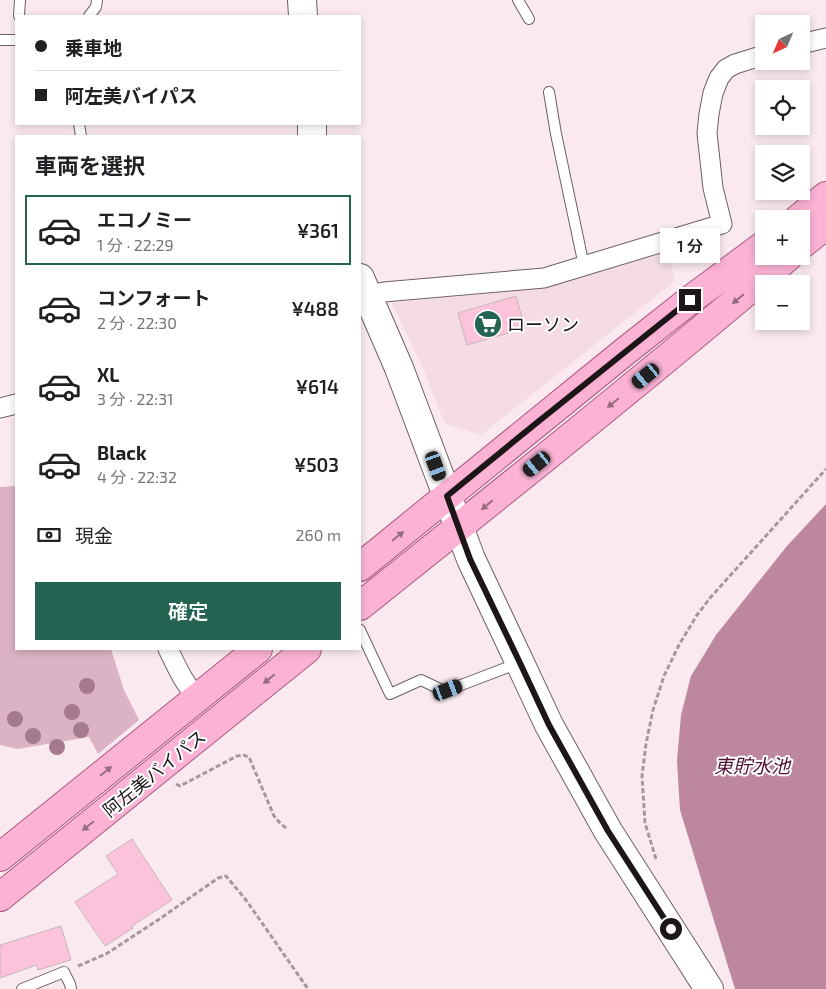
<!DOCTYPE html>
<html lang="ja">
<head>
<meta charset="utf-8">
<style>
	body { margin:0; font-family:"Exo 2","Noto Sans JP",sans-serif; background:#f6f6f6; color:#202124; height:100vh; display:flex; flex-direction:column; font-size:19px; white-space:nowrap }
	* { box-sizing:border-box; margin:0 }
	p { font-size:16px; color:#757577 }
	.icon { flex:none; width:28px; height:28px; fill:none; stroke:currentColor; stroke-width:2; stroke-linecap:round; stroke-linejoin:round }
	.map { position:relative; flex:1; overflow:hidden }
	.side { position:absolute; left:15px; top:135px; width:346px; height:515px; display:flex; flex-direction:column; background:#fff; border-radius:0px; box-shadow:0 2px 8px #0003 }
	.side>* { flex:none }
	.top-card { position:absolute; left:15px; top:15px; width:346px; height:110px; border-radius:0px; box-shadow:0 2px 8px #0003; display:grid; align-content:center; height:110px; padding:0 20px; background:#fff }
	.needle { width:32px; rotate:224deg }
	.buttons { position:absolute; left:755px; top:15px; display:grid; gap:10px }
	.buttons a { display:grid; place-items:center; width:55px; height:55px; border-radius:0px; background:#fff; box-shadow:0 2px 8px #0003; font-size:25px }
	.end { position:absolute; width:22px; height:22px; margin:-11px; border:6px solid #1c1618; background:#fff; box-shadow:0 0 0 2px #fff }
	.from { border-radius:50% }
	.bubble { position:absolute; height:35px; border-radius:0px; background:#fff; box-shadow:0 2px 8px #0003; font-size:16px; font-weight:600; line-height:35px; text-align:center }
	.car { position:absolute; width:15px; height:30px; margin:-15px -8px; border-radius:6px; box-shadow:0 0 4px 1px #0007; background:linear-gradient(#222 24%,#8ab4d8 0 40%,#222 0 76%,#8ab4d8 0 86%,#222 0) }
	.top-card b { display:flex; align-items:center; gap:18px; height:48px; font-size:19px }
	.top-card b+b { border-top:1px solid #e0e0e0 }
	.top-card i { width:12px; height:12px; background:#202124 }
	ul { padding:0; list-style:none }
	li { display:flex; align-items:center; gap:15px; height:70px; margin:0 10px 8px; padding:0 10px; border:2px solid transparent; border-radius:0px }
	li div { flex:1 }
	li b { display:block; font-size:19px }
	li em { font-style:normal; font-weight:600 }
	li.current { border-color:#236453 }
	li>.icon { width:45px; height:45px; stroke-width:1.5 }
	h2 { padding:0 20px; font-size:22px; line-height:60px }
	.pay { display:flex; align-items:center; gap:12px; height:55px; padding:0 20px; font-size:19px }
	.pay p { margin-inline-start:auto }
	.primary-button { display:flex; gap:10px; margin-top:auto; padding:10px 20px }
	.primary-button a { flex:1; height:58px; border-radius:0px; background:#236453; color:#fff; font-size:20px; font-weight:600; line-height:58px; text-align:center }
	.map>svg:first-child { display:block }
	.built { fill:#f4dbe5 }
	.green { fill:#dcb3c4 }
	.water { fill:#bd879e }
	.building { fill:#fcc3da; stroke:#c5b6bc }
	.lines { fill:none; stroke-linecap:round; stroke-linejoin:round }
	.lane-casing { stroke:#6e6066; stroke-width:12 }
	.street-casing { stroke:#6e6066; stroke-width:21 }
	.secondary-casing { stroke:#6e6066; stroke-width:30 }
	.primary-casing { stroke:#ac5a80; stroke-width:30 }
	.path { stroke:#a5999d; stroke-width:3; stroke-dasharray:5 2.5; stroke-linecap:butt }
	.lane { stroke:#fff; stroke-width:10 }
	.street { stroke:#fff; stroke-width:19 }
	.secondary { stroke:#fff; stroke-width:28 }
	.primary { stroke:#fbb2d4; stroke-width:28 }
	.tree { fill:#a57a8f }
	.oneway { fill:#976c7f }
	.route { stroke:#1c1618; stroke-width:6 }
	.labels { text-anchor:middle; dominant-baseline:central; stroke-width:4; stroke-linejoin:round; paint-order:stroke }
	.poi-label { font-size:18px; fill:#1c1618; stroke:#fff; text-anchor:start }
	.street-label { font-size:18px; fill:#1c1618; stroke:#fff }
	.water-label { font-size:19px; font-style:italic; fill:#511133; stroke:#fff }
</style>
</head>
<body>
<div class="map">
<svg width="826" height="989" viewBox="0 0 826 989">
	<rect width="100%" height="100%" fill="#faeaf0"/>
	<path class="built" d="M 669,252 L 675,281 L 481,435 L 445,424 L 422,366 L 392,303 L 535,289 Z"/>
	<path class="green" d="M 16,486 L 16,649 L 111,649 L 124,690 L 139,720 L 98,754 L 89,737 L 17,749 L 0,745 L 0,487 Z"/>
	<path class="water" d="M 826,504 L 826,989 L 735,989 L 680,810 L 677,761 L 681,715 L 691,676 L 716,635 L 787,546 Z"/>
	<path class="building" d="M 516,296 L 525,328 L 467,345 L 458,313 Z
		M 132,839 L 172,900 L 132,926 L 133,928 L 105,946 L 75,902 L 118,874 L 106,856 Z
		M 61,926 L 71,960 L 38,970 L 37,965 L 0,978 L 0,945 Z"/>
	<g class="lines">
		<defs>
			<path id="lane" d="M 518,0 L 529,19
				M 19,16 L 20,0
				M 89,16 L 96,7 L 97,0
				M 0,40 L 16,40
				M 549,92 L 556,134 L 584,266
				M 79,124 L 81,136
				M 360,630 L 390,694 L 421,680 L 442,690 L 448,690 L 519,663
				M 22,989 L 64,972 L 70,984 L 71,989"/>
			<path id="street" d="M 801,44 L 826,38
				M 360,296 L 384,292 L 544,278 L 722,224 L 713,188 L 707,133 L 709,114 L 713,93 L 719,78 L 726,69 L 735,64 L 764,55
				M 0,408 L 16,404
				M 168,649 C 177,667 183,682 197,698"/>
			<path id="secondary" d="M 302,0 L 303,16
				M 312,124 L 312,136
				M 360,278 L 399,368 L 471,559 L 520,663 L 549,725 L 608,831 L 709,989"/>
			<path id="primary" d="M 798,219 L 826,196
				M 801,245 L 826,225
				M 360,567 L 623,353 L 690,300 L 764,245
				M 360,606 C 504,491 648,376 789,256
				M 0,857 L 258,649
				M 0,897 L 307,649"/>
		</defs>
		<use href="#lane" class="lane-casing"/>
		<use href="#street" class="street-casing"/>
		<use href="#secondary" class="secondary-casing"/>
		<use href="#primary" class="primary-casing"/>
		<path class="path" d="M 176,784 L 180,786 L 237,756 L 243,755 L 249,757 L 274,816 L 279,822 L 287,829
			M 656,859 L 645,823 L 642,776 L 646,744 L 653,710 L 664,676 L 679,645 L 697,615 L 710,598 L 826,469
			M 78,966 L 106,954 L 161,918 L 218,878 L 226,876 L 246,900 L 308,989"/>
		<use href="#lane" class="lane"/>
		<use href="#street" class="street"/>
		<use href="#secondary" class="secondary"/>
		<use href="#primary" class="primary"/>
	</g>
	<g class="tree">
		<circle cx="87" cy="686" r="8"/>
		<circle cx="72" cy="712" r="8"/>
		<circle cx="15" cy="719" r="8"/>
		<circle cx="81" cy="730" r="8"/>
		<circle cx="33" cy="736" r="8"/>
		<circle cx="57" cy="747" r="8"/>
	</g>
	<defs><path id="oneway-solid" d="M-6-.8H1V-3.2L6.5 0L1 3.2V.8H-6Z" transform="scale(1.25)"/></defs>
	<g class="oneway">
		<use href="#oneway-solid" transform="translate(738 299) rotate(140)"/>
		<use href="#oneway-solid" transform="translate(613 403) rotate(141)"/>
		<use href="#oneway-solid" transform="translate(487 505) rotate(140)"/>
		<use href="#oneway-solid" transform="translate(398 536) rotate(-39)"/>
		<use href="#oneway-solid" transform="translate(269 679) rotate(141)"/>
		<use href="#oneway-solid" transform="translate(106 771) rotate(-39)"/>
		<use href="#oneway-solid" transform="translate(88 826) rotate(141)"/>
	</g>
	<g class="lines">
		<path class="route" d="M 671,929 L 608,831 L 549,725 L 520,663 L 470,559 L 447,496 L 534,425 L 690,300"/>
	</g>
	<defs>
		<symbol id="supermarket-disc" viewBox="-11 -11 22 22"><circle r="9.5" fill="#236453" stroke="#fff"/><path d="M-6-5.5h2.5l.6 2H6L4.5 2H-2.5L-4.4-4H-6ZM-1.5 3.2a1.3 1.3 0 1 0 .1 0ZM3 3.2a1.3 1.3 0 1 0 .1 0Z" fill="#fff"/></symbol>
	</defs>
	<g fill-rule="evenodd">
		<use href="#supermarket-disc" x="472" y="308" width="32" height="32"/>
	</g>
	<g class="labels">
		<g class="poi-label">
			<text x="507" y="324">ローソン</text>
		</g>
		<g class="street-label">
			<text transform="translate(154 773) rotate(-39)">阿左美バイパス</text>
		</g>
		<g class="water-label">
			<text x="752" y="765">東貯水池</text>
		</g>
	</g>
</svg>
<div class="buttons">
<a><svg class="needle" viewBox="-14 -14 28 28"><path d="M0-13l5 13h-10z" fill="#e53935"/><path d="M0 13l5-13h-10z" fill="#757577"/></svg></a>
<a><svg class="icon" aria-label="locate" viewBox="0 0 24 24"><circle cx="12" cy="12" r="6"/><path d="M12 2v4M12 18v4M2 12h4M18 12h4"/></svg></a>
<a><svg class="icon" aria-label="layers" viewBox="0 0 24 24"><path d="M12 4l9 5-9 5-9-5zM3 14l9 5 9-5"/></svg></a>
<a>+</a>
<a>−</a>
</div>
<i class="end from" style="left:671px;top:929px"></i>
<i class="end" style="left:690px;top:300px"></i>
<div class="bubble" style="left:660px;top:228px;width:60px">1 分</div>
<i class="car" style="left:646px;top:376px;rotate:231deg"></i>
<i class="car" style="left:537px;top:464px;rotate:231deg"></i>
<i class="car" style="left:436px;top:466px;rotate:160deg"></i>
<i class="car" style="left:448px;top:690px;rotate:69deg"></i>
<div class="top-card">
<b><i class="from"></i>乗車地</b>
<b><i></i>阿左美バイパス</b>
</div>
<section class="side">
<h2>車両を選択</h2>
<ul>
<li class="current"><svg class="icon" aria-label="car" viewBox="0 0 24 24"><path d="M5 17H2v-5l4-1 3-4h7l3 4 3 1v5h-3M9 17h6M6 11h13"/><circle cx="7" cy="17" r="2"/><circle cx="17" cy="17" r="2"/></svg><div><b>エコノミー</b><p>1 分 · 22:29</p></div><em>¥361</em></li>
<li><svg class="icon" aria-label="car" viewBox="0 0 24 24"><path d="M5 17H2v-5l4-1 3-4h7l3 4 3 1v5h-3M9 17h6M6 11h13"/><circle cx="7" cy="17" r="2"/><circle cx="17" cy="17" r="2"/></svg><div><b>コンフォート</b><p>2 分 · 22:30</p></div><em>¥488</em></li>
<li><svg class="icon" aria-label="car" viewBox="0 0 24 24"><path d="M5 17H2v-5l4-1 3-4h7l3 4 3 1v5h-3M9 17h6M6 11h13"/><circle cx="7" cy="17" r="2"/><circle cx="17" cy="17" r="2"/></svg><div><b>XL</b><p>3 分 · 22:31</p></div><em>¥614</em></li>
<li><svg class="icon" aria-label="car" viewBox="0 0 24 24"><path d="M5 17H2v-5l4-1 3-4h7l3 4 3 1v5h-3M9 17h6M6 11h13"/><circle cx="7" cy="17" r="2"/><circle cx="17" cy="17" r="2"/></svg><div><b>Black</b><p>4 分 · 22:32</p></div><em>¥503</em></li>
</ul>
<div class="pay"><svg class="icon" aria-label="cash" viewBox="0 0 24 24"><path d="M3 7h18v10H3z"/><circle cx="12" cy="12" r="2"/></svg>現金<p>260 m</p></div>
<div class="primary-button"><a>確定</a></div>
</section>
</div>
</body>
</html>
